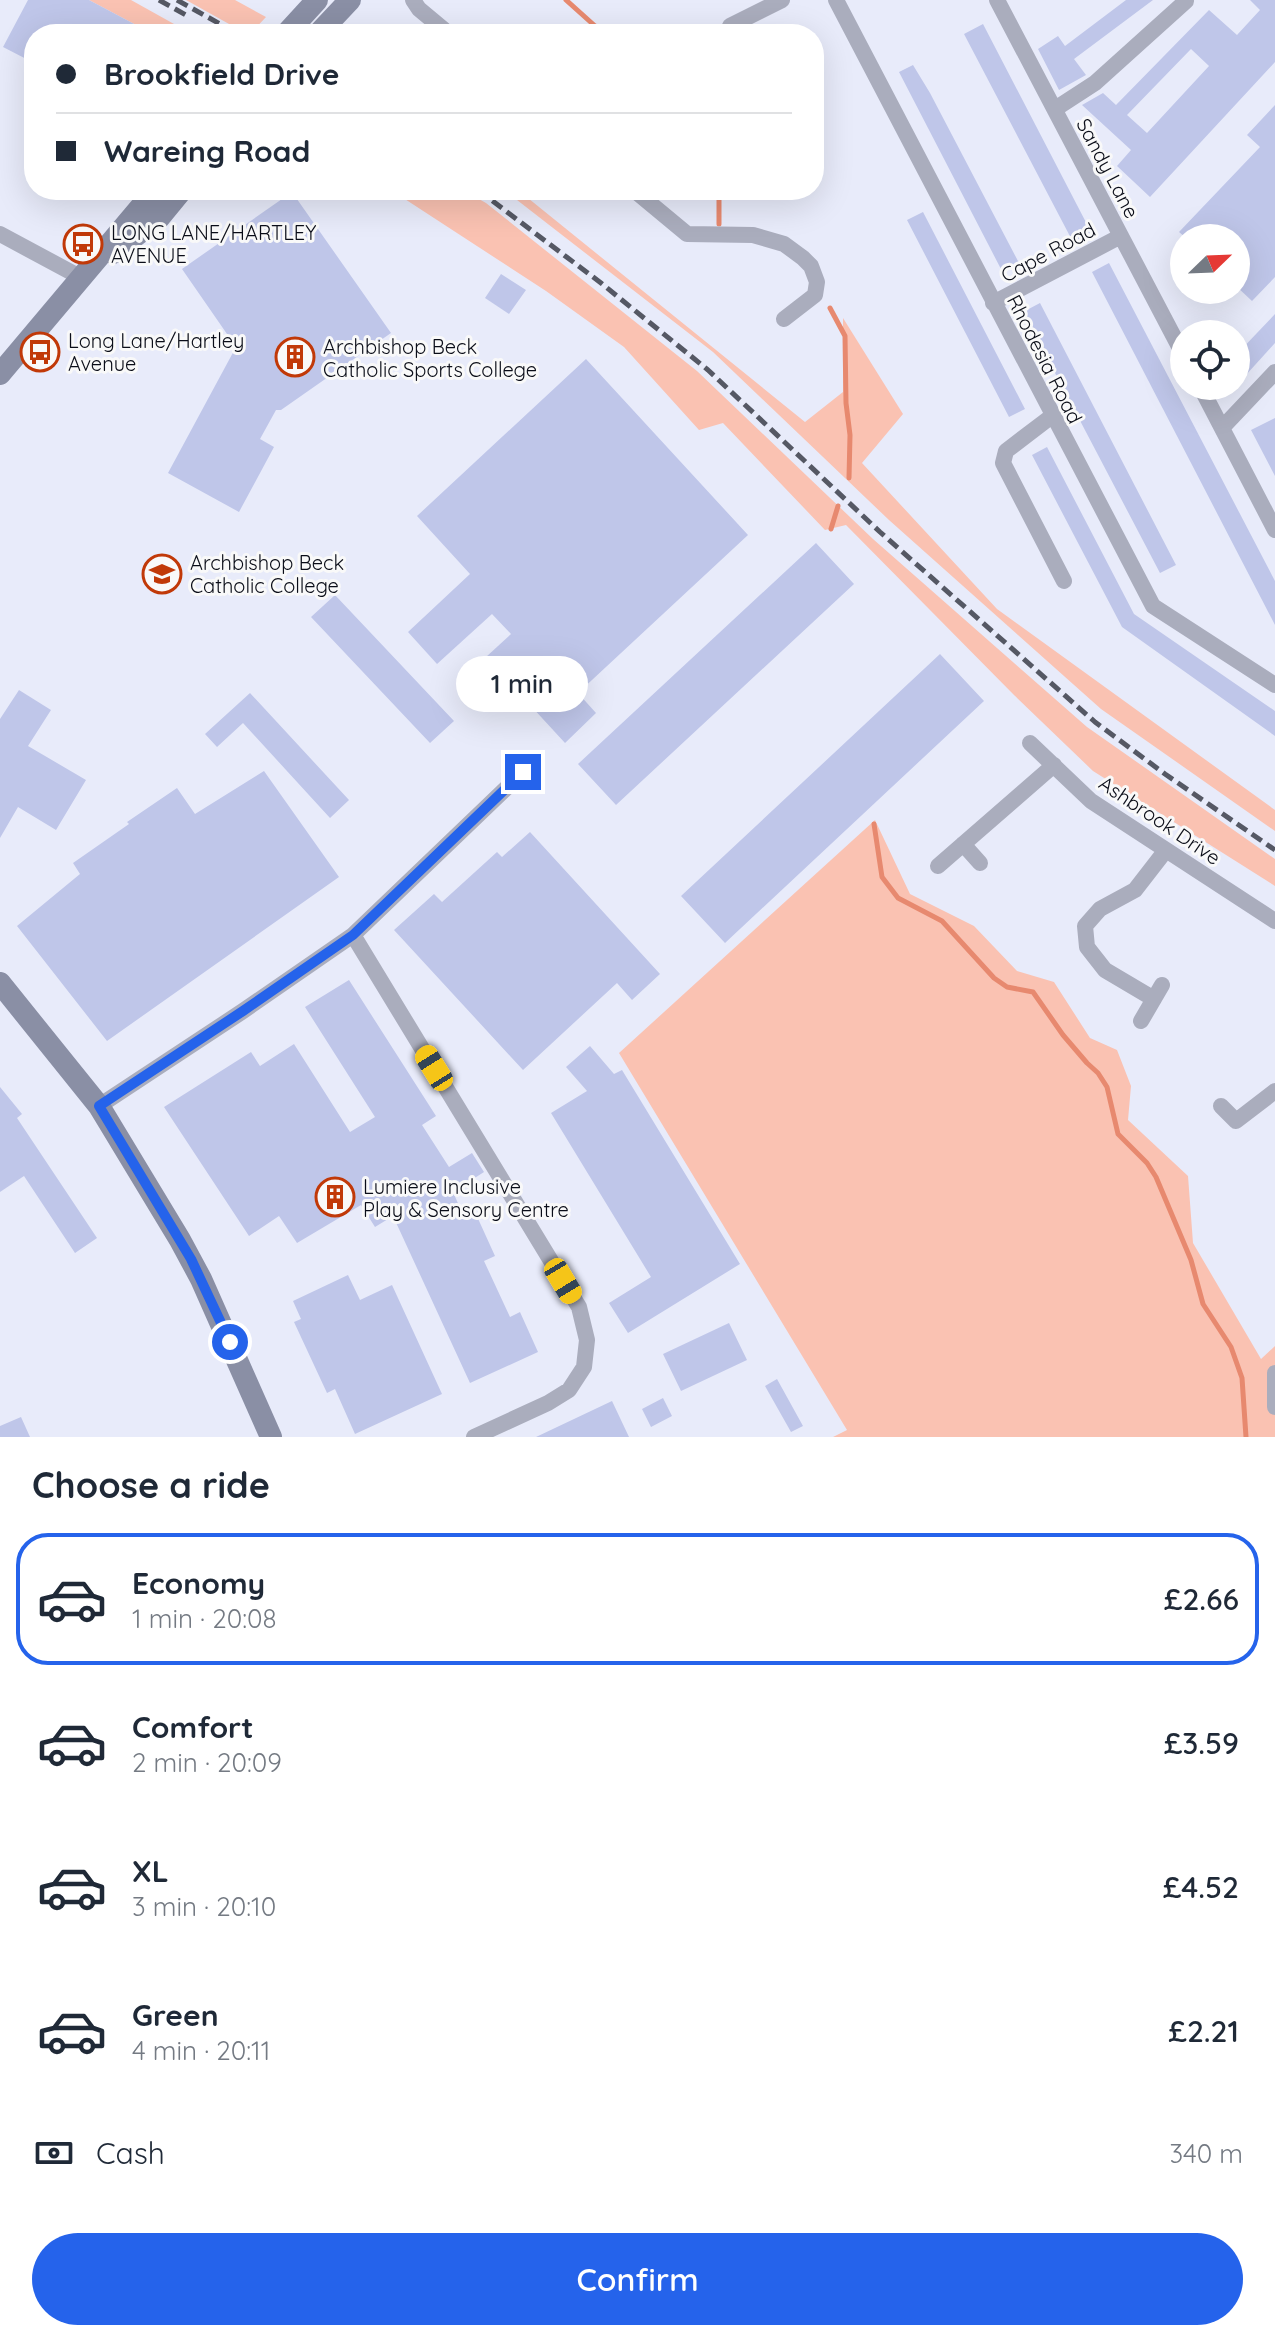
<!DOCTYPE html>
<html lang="en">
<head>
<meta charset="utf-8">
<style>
	body { margin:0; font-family:Quicksand,sans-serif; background:#f2f2f3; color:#1f2937; height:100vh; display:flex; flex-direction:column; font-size:30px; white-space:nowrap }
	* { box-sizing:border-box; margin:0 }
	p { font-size:26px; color:#747a83 }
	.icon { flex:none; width:44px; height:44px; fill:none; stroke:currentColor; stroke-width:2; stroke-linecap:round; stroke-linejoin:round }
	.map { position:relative; height:1437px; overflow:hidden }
	.details { display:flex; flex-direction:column; background:#fff; flex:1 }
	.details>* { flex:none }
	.guide { position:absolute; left:24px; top:24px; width:800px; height:176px; border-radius:32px; box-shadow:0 8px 32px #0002; display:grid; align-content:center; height:176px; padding:0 32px; background:#fff }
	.needle { width:52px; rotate:67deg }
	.buttons { position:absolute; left:1170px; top:224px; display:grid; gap:16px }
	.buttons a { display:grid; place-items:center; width:80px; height:80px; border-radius:50%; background:#fff; box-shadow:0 8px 32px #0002; font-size:40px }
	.end { position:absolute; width:36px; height:36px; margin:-18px; border:10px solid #2563eb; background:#fff; box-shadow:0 0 0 4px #fff }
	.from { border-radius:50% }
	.bubble { position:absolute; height:56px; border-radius:28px; background:#fff; box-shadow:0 8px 32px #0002; font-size:26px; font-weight:600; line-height:56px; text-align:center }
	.car { position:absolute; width:24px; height:48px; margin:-24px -12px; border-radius:10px; box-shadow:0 0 6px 2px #0007; background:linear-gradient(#f5c518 24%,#345 0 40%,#f5c518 0 76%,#345 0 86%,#f5c518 0) }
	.guide b { display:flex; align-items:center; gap:28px; height:76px; font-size:30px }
	.guide b+b { border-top:2px solid #e0e1e3 }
	.guide i { width:20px; height:20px; background:#1f2937 }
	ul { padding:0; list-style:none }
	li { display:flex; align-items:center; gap:24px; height:132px; margin:0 16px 12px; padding:0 16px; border:4px solid transparent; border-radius:32px }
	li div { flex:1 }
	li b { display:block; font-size:30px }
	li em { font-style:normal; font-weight:600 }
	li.current { border-color:#2563eb }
	li>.icon { width:72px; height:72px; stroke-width:1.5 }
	h2 { padding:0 32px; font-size:36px; line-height:96px }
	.pay { display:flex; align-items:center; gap:20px; height:88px; padding:0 32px; font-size:30px }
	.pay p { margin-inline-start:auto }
	.button { display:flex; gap:16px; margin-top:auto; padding:16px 32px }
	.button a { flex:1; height:92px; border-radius:48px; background:#2563eb; color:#fff; font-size:32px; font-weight:600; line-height:92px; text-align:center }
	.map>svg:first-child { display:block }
	.green { fill:#fac2b2 }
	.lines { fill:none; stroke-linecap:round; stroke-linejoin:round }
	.stream { stroke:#e7896f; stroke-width:5 }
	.building { fill:#bfc6e9; fill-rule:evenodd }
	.street { stroke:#aaadbd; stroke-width:16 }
	.secondary { stroke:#8a8fa5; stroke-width:22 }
	.rail { stroke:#555864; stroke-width:5; stroke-dasharray:12 6; stroke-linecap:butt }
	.route { stroke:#2563eb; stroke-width:10 }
	.labels { text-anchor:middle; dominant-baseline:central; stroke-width:6; stroke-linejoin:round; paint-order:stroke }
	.street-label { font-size:20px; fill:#0a0d18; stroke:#f9f9f9 }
	.poi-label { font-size:20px; fill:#0a0d18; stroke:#f9f9f9; text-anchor:start }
</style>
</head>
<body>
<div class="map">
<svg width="1275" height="1437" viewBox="0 0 1275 1437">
	<rect width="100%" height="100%" fill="#e8ebfa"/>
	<path class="green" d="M 89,0 L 131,0 L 192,34 L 153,34 Z
		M 186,0 L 235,0 L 266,17 L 250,34 L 247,34 Z
		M 391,190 L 463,190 L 486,203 L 697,371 L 873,539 L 1087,727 L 1275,859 L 1275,886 L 1093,771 L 1014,695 L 846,525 L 825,530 L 723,423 L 699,430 L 624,347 L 546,291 Z
		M 504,190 L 518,190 L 805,422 L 843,392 L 843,318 L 903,414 L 862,463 L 997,609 L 1275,810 L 1275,831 L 1101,709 L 889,520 L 713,352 Z
		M 875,820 L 910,894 L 974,926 L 1017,971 L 1054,982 L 1090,1038 L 1117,1050 L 1131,1086 L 1128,1120 L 1188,1176 L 1193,1243 L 1261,1359 L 1275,1346 L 1275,1437 L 833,1437 L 847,1430 L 619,1053 Z"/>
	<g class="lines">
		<path class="stream" d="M 566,0 L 595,26 L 610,34
			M 719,190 L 719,224
			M 830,308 L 845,336 L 846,403 L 850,435 L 849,478
			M 831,529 L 838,506
			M 874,824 L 882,877 L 898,898 L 942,921 L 994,978 L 1007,987 L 1033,992 L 1063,1035 L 1087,1063 L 1098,1073 L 1107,1087 L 1118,1134 L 1147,1163 L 1156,1177 L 1191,1260 L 1203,1304 L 1231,1347 L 1242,1378 L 1246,1437"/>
	</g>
	<path class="building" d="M 28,0 L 89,0 L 153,34 L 34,34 L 34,63 L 3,47 Z
		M 1126,0 L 1153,0 L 1074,59 L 1086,75 L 1059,90 L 1038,49 L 1058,36 L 1065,46 Z
		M 1250,0 L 1275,0 L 1275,62 L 1150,197 L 1117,166 L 1131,150 L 1082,105 L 1103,93 L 1116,105 L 1209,10 L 1237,35 L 1260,10 ZM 1191,49 L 1209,66 L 1147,133 L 1127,115 Z
		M 983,24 L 1091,232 L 1073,242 L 964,34 Z
		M 913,65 L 930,93 L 1019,263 L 1002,271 L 899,72 Z
		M 1275,105 L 1275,277 L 1252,301 L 1236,286 L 1236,238 L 1186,238 L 1179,232 L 1260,147 L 1247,135 Z
		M 292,192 L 391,333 L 281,410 L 276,410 L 260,439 L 274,447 L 239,512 L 168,473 L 236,347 L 182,269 Z
		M 923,212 L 1025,409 L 1009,417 L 907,220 Z
		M 1109,263 L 1275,581 L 1275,625 L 1092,272 Z
		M 501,274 L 526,290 L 509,314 L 485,298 Z
		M 1040,303 L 1176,565 L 1160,573 L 1023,312 Z
		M 1275,314 L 1275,343 L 1236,386 L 1236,355 Z
		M 586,359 L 748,535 L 578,693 L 596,713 L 565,743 L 486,657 L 511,634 L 492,614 L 437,664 L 408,632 L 470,574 L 417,516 Z
		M 1275,418 L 1275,476 L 1251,430 Z
		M 1047,447 L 1134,614 L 1275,711 L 1275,736 L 1122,627 L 1032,455 Z
		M 816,543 L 854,584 L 616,805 L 578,764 Z
		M 335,595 L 454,721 L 430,743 L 311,617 Z
		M 940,654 L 984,701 L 725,943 L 681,896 Z
		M 19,690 L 51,710 L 28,746 L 86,780 L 56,830 L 18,807 L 0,838 L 0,719 Z
		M 250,693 L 349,800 L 330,818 L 243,723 L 217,747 L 205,734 Z
		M 264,771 L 339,877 L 107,1041 L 17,926 L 80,874 L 73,863 L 129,824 L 127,822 L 177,788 L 195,814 Z
		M 530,832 L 660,974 L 632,1000 L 617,983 L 523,1070 L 394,930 L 434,894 L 442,902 L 497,852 L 502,857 Z
		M 349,980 L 436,1116 L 422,1125 L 449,1167 L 472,1153 L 484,1172 L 453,1192 L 464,1217 L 475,1212 L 495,1256 L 484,1261 L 510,1317 L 520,1312 L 538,1352 L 470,1383 L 393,1216 L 375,1227 L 361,1205 L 297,1243 L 279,1216 L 249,1236 L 164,1107 L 251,1052 L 260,1066 L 294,1044 L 350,1132 L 375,1117 L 305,1007 Z
		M 590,1046 L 614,1074 L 622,1070 L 740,1264 L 628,1333 L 609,1303 L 651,1277 L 551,1113 L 587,1091 L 566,1067 Z
		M 0,1087 L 22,1114 L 17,1118 L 97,1238 L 75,1253 L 24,1176 L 0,1192 Z
		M 348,1275 L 360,1300 L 392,1285 L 442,1394 L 355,1434 L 335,1389 L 327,1393 L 294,1322 L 301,1319 L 293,1301 Z
		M 729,1323 L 747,1360 L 681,1391 L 663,1354 Z
		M 777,1379 L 803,1426 L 791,1432 L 765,1386 Z
		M 663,1398 L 672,1416 L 651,1427 L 642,1409 Z
		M 612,1401 L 629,1437 L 536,1437 Z
		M 21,1417 L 30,1437 L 0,1437 L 0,1426 Z"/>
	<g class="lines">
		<path class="street" d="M 413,0 L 419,9 L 449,34
			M 836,0 L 1153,606 L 1275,685
			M 997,0 L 1184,356
			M 730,26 L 782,0
			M 1055,109 L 1095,83 L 1186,1
			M 634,190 L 687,234 L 753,235 L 784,244 L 803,258 L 811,266 L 817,282 L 815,295 L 784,319
			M 0,234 L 80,277
			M 993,303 L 1121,236
			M 1200,386 L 1275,530
			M 1052,416 L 1006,451 L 1003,463 L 1064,581
			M 1222,428 L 1275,372
			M 1030,743 L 1091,801 L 1275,921
			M 963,844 L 980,863
			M 938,866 L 1054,765
			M 353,935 L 579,1307 L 587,1340 L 584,1367 L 569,1390 L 548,1403 L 474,1437
			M 1154,999 L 1105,970 L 1087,947 L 1085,926 L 1100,909 L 1135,890 L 1166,850
			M 1141,1021 L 1162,985
			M 99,1106 L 243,1011 L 353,935 L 523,772
			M 1221,1106 L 1236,1121 L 1275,1091
			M 1275,1373 L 1275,1407"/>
		<path class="secondary" d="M 286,34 L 317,0
			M 318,34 L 350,0
			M 113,253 L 159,218 L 182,190
			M 0,374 L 155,190
			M 0,983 L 99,1106 L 180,1240 L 201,1279 L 271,1437"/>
		<path class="rail" d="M 159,0 L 186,15
			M 177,0 L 238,34
			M 478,190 L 601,283 L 708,370 L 880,532 L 1095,722 L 1165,774 L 1275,850"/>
	</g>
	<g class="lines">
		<path class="route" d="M 230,1342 L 191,1259 L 99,1106 L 243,1011 L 353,935 L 523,772"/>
	</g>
	<defs>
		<symbol id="bus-ring" viewBox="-11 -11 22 22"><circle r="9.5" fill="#f9f9f9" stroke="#c13908" stroke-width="1.5"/><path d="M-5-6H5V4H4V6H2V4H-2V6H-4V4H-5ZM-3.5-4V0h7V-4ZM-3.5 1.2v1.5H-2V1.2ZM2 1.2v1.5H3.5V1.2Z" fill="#c13908"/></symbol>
		<symbol id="building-ring" viewBox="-11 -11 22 22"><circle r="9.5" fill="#f9f9f9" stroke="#c13908" stroke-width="1.5"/><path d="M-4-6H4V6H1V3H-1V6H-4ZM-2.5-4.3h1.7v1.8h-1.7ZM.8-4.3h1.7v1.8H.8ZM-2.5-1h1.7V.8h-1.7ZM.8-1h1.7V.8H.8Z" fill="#c13908"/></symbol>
		<symbol id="school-ring" viewBox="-11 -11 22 22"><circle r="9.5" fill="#f9f9f9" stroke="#c13908" stroke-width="1.5"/><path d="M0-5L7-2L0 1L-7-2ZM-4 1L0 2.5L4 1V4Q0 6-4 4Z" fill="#c13908"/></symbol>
	</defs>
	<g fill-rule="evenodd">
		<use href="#bus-ring" x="61" y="222" width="44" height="44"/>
		<use href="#bus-ring" x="18" y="330" width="44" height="44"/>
		<use href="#building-ring" x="273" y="335" width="44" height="44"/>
		<use href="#school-ring" x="140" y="552" width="44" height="44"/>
		<use href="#building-ring" x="313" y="1175" width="44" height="44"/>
	</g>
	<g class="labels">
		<g class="street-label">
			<text transform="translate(1108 168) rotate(62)">Sandy Lane</text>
			<text transform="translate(1048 252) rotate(-28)">Cape Road</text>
			<text transform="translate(1045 359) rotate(63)">Rhodesia Road</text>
			<text transform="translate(1160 820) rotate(34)">Ashbrook Drive</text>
		</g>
		<g class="poi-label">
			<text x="111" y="232">LONG LANE/HARTLEY<tspan x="111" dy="23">AVENUE</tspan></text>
			<text x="68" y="340">Long Lane/Hartley<tspan x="68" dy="23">Avenue</tspan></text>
			<text x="323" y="346">Archbishop Beck<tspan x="323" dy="23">Catholic Sports College</tspan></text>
			<text x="190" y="562">Archbishop Beck<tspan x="190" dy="23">Catholic College</tspan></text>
			<text x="363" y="1186">Lumiere Inclusive<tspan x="363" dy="23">Play &amp; Sensory Centre</tspan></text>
		</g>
	</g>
</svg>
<div class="buttons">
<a><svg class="needle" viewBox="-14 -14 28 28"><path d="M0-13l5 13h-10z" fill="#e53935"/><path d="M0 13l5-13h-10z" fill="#747a83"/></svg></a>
<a><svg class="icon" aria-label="locate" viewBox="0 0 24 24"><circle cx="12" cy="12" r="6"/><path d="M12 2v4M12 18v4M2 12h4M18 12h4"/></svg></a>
</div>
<i class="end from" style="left:230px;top:1342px"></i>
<i class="end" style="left:523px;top:772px"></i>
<div class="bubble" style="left:456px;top:656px;width:132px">1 min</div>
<i class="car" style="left:434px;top:1068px;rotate:328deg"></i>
<i class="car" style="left:563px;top:1281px;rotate:149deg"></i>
<div class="guide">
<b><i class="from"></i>Brookfield Drive</b>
<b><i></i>Wareing Road</b>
</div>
</div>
<section class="details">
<h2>Choose a ride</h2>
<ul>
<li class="current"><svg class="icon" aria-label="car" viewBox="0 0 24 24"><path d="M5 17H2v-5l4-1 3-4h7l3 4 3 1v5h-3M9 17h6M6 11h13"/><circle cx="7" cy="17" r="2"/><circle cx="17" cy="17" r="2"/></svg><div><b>Economy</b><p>1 min · 20:08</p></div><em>£2.66</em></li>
<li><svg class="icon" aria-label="car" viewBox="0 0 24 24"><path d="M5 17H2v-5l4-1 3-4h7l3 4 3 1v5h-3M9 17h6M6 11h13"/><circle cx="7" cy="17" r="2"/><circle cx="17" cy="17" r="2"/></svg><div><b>Comfort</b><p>2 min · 20:09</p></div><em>£3.59</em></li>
<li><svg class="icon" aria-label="car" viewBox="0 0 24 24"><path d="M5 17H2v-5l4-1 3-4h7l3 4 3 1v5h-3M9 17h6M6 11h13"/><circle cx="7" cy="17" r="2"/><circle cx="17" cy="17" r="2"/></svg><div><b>XL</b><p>3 min · 20:10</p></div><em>£4.52</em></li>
<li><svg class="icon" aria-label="car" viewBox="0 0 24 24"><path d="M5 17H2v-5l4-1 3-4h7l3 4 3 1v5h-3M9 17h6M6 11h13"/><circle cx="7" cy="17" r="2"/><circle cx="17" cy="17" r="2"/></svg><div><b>Green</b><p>4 min · 20:11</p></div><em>£2.21</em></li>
</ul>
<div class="pay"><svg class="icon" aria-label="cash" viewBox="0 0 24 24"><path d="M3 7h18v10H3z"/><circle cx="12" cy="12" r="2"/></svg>Cash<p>340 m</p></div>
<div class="button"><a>Confirm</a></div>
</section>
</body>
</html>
